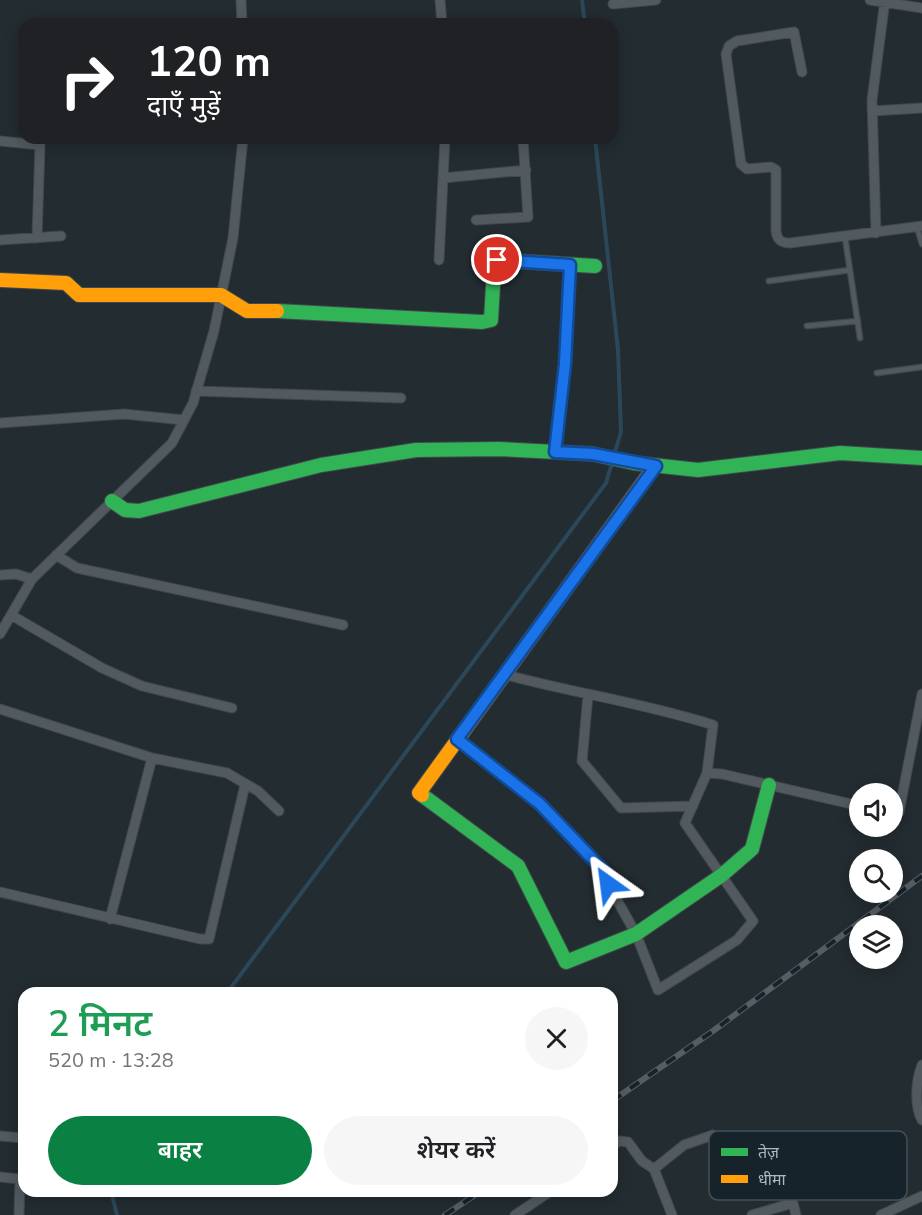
<!DOCTYPE html>
<html lang="hi">
<head>
<meta charset="utf-8">
<style>
	body { margin:0; font-family:"Nunito Sans","Noto Sans Devanagari",sans-serif; background:#f6f6f6; color:#202124; height:100vh; display:flex; flex-direction:column; font-size:22px; white-space:nowrap }
	* { box-sizing:border-box; margin:0 }
	p { font-size:20px; color:#757577 }
	.icon { flex:none; width:33px; height:33px; fill:none; stroke:currentColor; stroke-width:2; stroke-linecap:round; stroke-linejoin:round }
	.map { position:relative; flex:1; overflow:hidden }
	.sheet { position:absolute; left:18px; top:987px; width:600px; height:210px; display:flex; flex-direction:column; background:#fff; border-radius:18px; box-shadow:0 3px 15px #0003 }
	.sheet>* { flex:none }
	.banner { position:absolute; left:18px; top:18px; width:600px; height:126px; border-radius:18px; box-shadow:0 3px 15px #0003; background:#202124; color:#fff; overflow:hidden }
	.buttons { position:absolute; left:849px; top:783px; display:grid; gap:12px }
	.buttons a { display:grid; place-items:center; width:54px; height:54px; border-radius:50%; background:#fff; box-shadow:0 3px 15px #0003; font-size:30px }
	.pin { position:absolute; display:grid; place-items:center; width:51px; height:51px; color:#fff; margin:-26px; border:3px solid #fff; border-radius:50%; box-shadow:0 2px 6px #0007 }
	.me { position:absolute; width:66px; margin:-33px; rotate:329deg; stroke-linejoin:round; filter:drop-shadow(0 0 4px #0008) }
	.turn { display:flex; align-items:center; gap:21px; height:126px; padding:0 30px; font-size:27px }
	.turn .icon { width:78px; height:78px; stroke-width:2.5 }
	.turn b { display:block; font-size:42px; line-height:51px }
	.round { display:grid; place-items:center; flex:none; width:63px; height:63px; border-radius:32px; background:#f6f6f6 }
	.summary { display:flex; align-items:center; justify-content:space-between; height:102px; padding:0 30px }
	h1 { font-size:36px; font-weight:600; line-height:45px; color:#1e9e55 }
	.action { display:flex; gap:12px; margin-top:auto; padding:12px 30px }
	.action a { flex:1; height:69px; border-radius:36px; background:#0b8043; color:#fff; font-size:24px; font-weight:600; line-height:69px; text-align:center }
	.action a+a { background:#f6f6f6; color:#202124 }
	.map>svg:first-child { display:block }
	.lines { fill:none; stroke-linecap:round; stroke-linejoin:round }
	.stream { stroke:#2b485a; stroke-width:4 }
	.lane-casing { stroke:#41484c; stroke-width:7 }
	.street-casing { stroke:#41484c; stroke-width:11 }
	.fast-casing { stroke:#41484c; stroke-width:16 }
	.slow-casing { stroke:#41484c; stroke-width:16 }
	.lane { stroke:#525a60; stroke-width:4.5 }
	.street { stroke:#525a60; stroke-width:9 }
	.fast { stroke:#30b455; stroke-width:14 }
	.slow { stroke:#ff9f0a; stroke-width:14 }
	.rail-casing { stroke:#565d63; stroke-width:6 }
	.rail { stroke:#16232b; stroke-width:4; stroke-dasharray:11; stroke-linecap:butt }
	.route-casing { stroke:#114b97; stroke-width:15 }
	.route { stroke:#1a73e8; stroke-width:10 }
	.key { fill:#16232b; stroke:#425059; stroke-width:1.5 }
	.key-label { font-size:16px; fill:#aabac5 }
</style>
</head>
<body>
<div class="map">
<svg width="922" height="1215" viewBox="0 0 922 1215">
	<rect width="100%" height="100%" fill="#232c31"/>
	<g class="lines">
		<!-- stream -->
		<path class="stream" d="M 582,0 L 585,24
			M 595,138 L 618,350 L 621,432 L 614,455
			M 227,993 L 606,483 L 612,463
			M 111,1191 L 117,1215"/>
		<defs>
			<path id="lane" d="M 917,227 L 922,244
				M 845,237 L 860,338
				M 769,281 L 850,270
				M 807,326 L 858,321
				M 877,373 L 922,367"/>
			<path id="street" d="M 241,0 L 242,24
				M 440,0 L 442,24
				M 870,0 L 922,8
				M 613,4 L 656,0
				M 802,72 L 794,32 L 737,41 L 729,46 L 726,54 L 741,164 L 747,169 L 771,167 L 776,170 L 776,231 C 777,240 781,243 790,243 L 922,226
				M 872,111 L 922,108
				M 0,141 L 40,145 L 37,238
				M 443,178 L 526,170
				M 476,220 L 528,217 L 523,138
				M 876,233 L 872,100 L 885,0
				M 0,240 L 61,236
				M 439,260 L 445,138
				M 196,391 L 401,398
				M 0,423 L 124,414 L 184,420
				M 555,452 L 565,364 L 570,265
				M 56,555 L 77,568 L 343,625
				M 0,575 L 16,574 L 32,579
				M 11,615 L 102,668 L 142,686 L 232,708
				M 0,634 L 32,579 L 172,443 L 193,403 L 214,331 L 233,238 L 243,138
				M 588,695 L 582,761 L 621,808 L 693,806
				M 0,709 L 152,758 L 227,773 L 258,791 L 279,811
				M 457,739 L 540,803 L 606,873 L 608,884 L 636,934 L 658,990 L 737,940 L 753,921 L 685,823 L 707,773 L 713,725 C 644,703 573,693 503,674
				M 707,773 L 722,774 L 860,806
				M 892,811 L 899,812 L 922,694
				M 0,892 L 200,939 L 209,939 L 245,785
				M 110,919 L 152,758
				M 922,1065 C 916,1080 914,1106 922,1120
				M 0,1136 L 24,1138
				M 612,1145 L 620,1141 L 628,1142 L 642,1161 L 654,1169
				M 0,1177 L 20,1179 L 19,1215
				M 515,1215 L 551,1191
				M 672,1215 L 654,1169 L 684,1145 L 713,1135 L 779,1173 L 793,1186
				M 752,1215 L 793,1203 L 796,1215
				M 881,1215 L 922,1196"/>
			<path id="fast" d="M 277,311 L 482,322 L 491,320 L 494,269 L 497,260 L 595,266
				M 112,501 L 125,510 L 139,511 L 321,465 L 416,450 L 499,449 L 593,454 L 634,463 L 698,470 L 840,453 L 922,458
				M 422,795 L 518,866 L 566,962 L 636,934 L 722,875 L 752,849 L 769,785"/>
			<path id="slow" d="M 0,280 L 66,283 L 79,295 L 221,295 L 247,311 L 277,311
				M 422,795 L 419,793 L 655,466"/>
		</defs>
		<!-- lane casing -->
		<use href="#lane" class="lane-casing"/>
		<!-- street casing -->
		<use href="#street" class="street-casing"/>
		<!-- fast casing -->
		<use href="#fast" class="fast-casing"/>
		<!-- slow casing -->
		<use href="#slow" class="slow-casing"/>
		<!-- lane -->
		<use href="#lane" class="lane"/>
		<!-- street -->
		<use href="#street" class="street"/>
		<!-- fast -->
		<use href="#fast" class="fast"/>
		<!-- slow -->
		<use href="#slow" class="slow"/>
		<defs>
			<path id="rail" d="M 612,1101 L 713,1031 L 922,876
				M 445,1215 L 481,1191"/>
		</defs>
		<!-- rail casing -->
		<use href="#rail" class="rail-casing"/>
		<!-- rail -->
		<use href="#rail" class="rail"/>
	</g>
	<g class="lines">
		<defs>
			<path id="route" d="M 497,260 L 570,265 L 565,364 L 555,452 L 593,454 L 656,466 L 457,739 L 540,804 L 606,873 L 608,884"/>
		</defs>
		<!-- route casing -->
		<use href="#route" class="route-casing"/>
		<!-- route -->
		<use href="#route" class="route"/>
	</g>
	<!-- legend -->
	<rect x="709" y="1131" width="198" height="69" rx="9" class="key"/>
	<rect x="721" y="1148" width="27" height="8" fill="#30b455"/>
	<rect x="721" y="1175" width="27" height="8" fill="#ff9f0a"/>
	<g class="key-label">
		<text x="758" y="1158">तेज़</text>
		<text x="758" y="1185">धीमा</text>
	</g>
</svg>
<div class="buttons">
<a><svg class="icon" aria-label="sound" viewBox="0 0 24 24"><path d="M4 9h4l5-4v14l-5-4H4zM17 9q2 3 0 6"/></svg></a>
<a><svg class="icon" aria-label="search" viewBox="0 0 24 24"><circle cx="10" cy="10" r="6"/><path d="M15 15l6 6"/></svg></a>
<a><svg class="icon" aria-label="layers" viewBox="0 0 24 24"><path d="M12 4l9 5-9 5-9-5zM3 14l9 5 9-5"/></svg></a>
</div>
<div class="pin" style="left:497px;top:260px;background:#d93025"><svg class="icon" aria-label="arrive" viewBox="0 0 24 24"><path d="M6 21V4h12l-3 4 3 4H6"/></svg></div>
<svg class="me" style="left:608px;top:884px" viewBox="-20 -20 40 40"><path d="M0-17L14 15 0 8-14 15z" fill="#1a73e8" stroke="#fff" stroke-width="4"/></svg>
<div class="banner">
<div class="turn"><svg class="icon" aria-label="right" viewBox="0 0 24 24"><path d="M7 20v-9h11M14 6l5 5-5 5"/></svg><div><b>120 m</b>दाएँ मुड़ें</div></div>
</div>
<section class="sheet">
<div class="summary"><div><h1>2 मिनट</h1><p>520 m · 13:28</p></div><a class="round"><svg class="icon" aria-label="close" viewBox="0 0 24 24"><path d="M6 6l12 12M18 6L6 18"/></svg></a></div>
<div class="action"><a>बाहर</a><a>शेयर करें</a></div>
</section>
</div>
</body>
</html>
